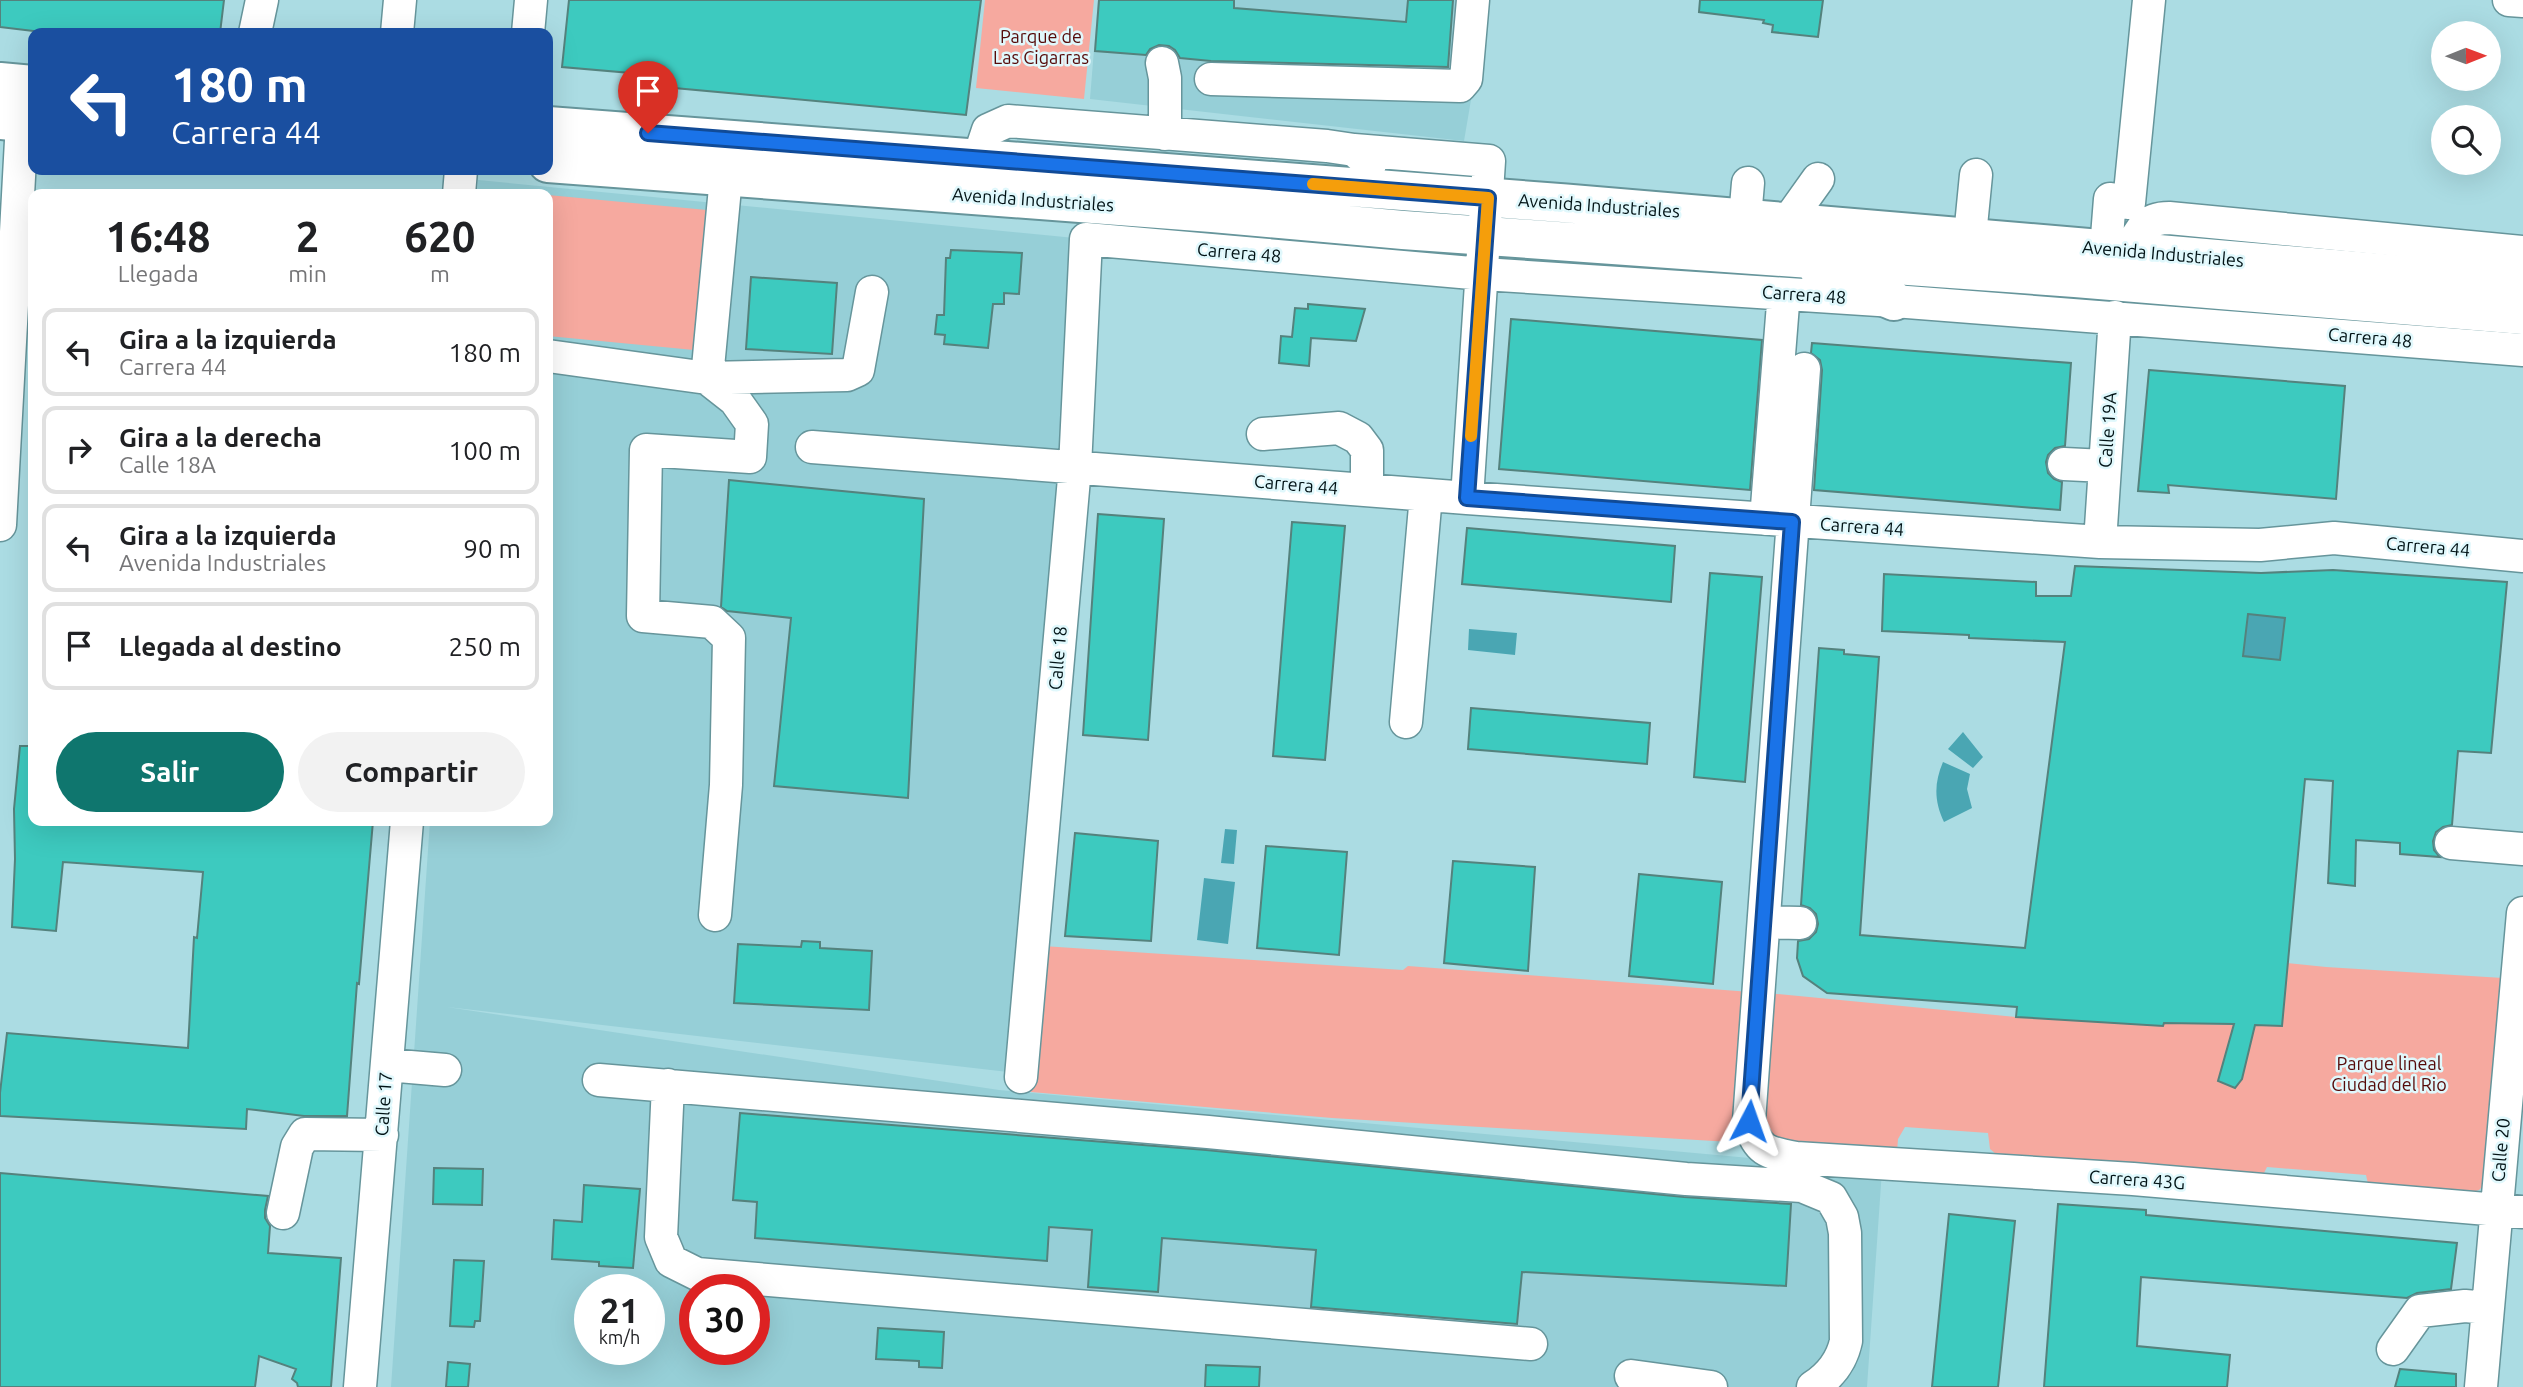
<!DOCTYPE html>
<html lang="es">
<head>
<meta charset="utf-8">
<style>
	body { margin:0; font-family:Ubuntu,sans-serif; background:#f2f2f2; color:#202124; height:100vh; display:flex; flex-direction:column; font-size:26px; white-space:nowrap }
	* { box-sizing:border-box; margin:0 }
	p { font-size:23px; color:#757577 }
	.icon { flex:none; width:38px; height:38px; fill:none; stroke:currentColor; stroke-width:2; stroke-linecap:round; stroke-linejoin:round }
	.map { position:relative; flex:1; overflow:hidden }
	.drawer { position:absolute; left:28px; top:189px; width:525px; height:637px; display:flex; flex-direction:column; background:#fff; border-radius:14px; box-shadow:0 7px 28px #0002 }
	.drawer>* { flex:none }
	.guide { position:absolute; left:28px; top:28px; width:525px; height:147px; border-radius:14px; box-shadow:0 7px 28px #0002; background:#1a4fa0; color:#fff; overflow:hidden }
	.needle { width:46px; rotate:89deg }
	.controls { position:absolute; left:2431px; top:21px; display:grid; gap:14px }
	.controls a { display:grid; place-items:center; width:70px; height:70px; border-radius:50%; background:#fff; box-shadow:0 7px 28px #0002; font-size:35px }
	.speed { position:absolute; left:574px; top:1274px; display:flex; gap:14px; font-size:35px; font-weight:700; text-align:center }
	.speed>* { display:grid; place-content:center; width:91px; height:91px; border-radius:50%; background:#fff; box-shadow:0 7px 28px #0002; line-height:1 }
	.speed small { font-size:18px; font-weight:400 }
	.speed .limit { border:10px solid #d22; background:#fff; color:#111 }
	.pin { position:absolute; display:grid; place-items:center; width:60px; height:60px; color:#fff; margin:-72px -30px; border-radius:50% 50% 50% 0; rotate:-45deg; box-shadow:0 0 7px #0007 }
	.pin .icon { rotate:45deg }
	.me { position:absolute; width:77px; margin:-38px; rotate:4deg; stroke-linejoin:round; filter:drop-shadow(0 0 5px #0008) }
	.turn { display:flex; align-items:center; gap:24px; height:147px; padding:0 28px; font-size:32px }
	.turn .icon { width:91px; height:91px; stroke-width:2.5 }
	.turn b { display:block; font-size:49px; line-height:60px }
	.eta { display:flex; justify-content:space-evenly; align-items:center; height:119px; text-align:center }
	.eta b { font-size:42px; font-weight:700; line-height:49px }
	.primary-button { display:flex; gap:14px; margin-top:auto; padding:14px 28px }
	.primary-button a { flex:1; height:80px; border-radius:42px; background:#0f766e; color:#fff; font-size:28px; font-weight:700; line-height:80px; text-align:center }
	.primary-button a+a { background:#f2f2f2; color:#202124 }
	ul { padding:0; list-style:none }
	li { display:flex; align-items:center; gap:21px; height:88px; margin:0 14px 10px; padding:0 14px; border:4px solid #e0e0e0; border-radius:14px }
	li div { flex:1 }
	li b { display:block; font-size:26px }
	li em { font-style:normal }
	.map>svg:first-child { display:block }
	.built { fill:#96cfd7; fill-rule:evenodd }
	.green { fill:#f6a99f }
	.water { fill:#4aa6b3 }
	.building { fill:#3dcabf; stroke:#54827d; stroke-width:2; fill-rule:evenodd }
	.lines { fill:none; stroke-linecap:round; stroke-linejoin:round }
	.minor-casing { stroke:#66959b; stroke-width:35 }
	.major-casing { stroke:#66959b; stroke-width:42 }
	.minor { stroke:#fff; stroke-width:32 }
	.major { stroke:#fff; stroke-width:38 }
	.route-casing { stroke:#114b97; stroke-width:18 }
	.route { stroke:#1a73e8; stroke-width:12 }
	.slow { stroke:#f59e0b; stroke-width:12 }
	.labels { text-anchor:middle; stroke-width:5; stroke-linejoin:round; paint-order:stroke }
	.park-label { font-size:18px; fill:#550a09; stroke:#e0f8fc }
	.street-label { font-size:18px; fill:#021316; stroke:#e0f8fc }
</style>
</head>
<body>
<div class="map">
<svg width="2523" height="1387" viewBox="0 0 2523 1387">
	<rect width="100%" height="100%" fill="#abdce3"/>
	<!-- built -->
	<path class="built" d="M 1098,0 L 1488,0 L 1464,141 L 1090,99 Z
		M 478,180 L 1075,238 L 1036,774 L 1008,1072 L 447,1007 L 999,1090 L 1882,1170 L 1867,1387 L 391,1387 L 430,821 L 548,821 L 548,194 L 477,194 ZM 590,1290 L 649,1290 L 649,1349 L 590,1349 ZM 695,1290 L 754,1290 L 754,1349 L 695,1349 Z"/>
	<!-- green -->
	<path class="green" d="M 985,0 L 1094,0 L 1084,99 L 976,88 Z
		M 548,195 L 707,210 L 694,350 L 548,336 Z
		M 1043,946 L 1403,970 L 1408,966 L 1777,994 L 2016,1017 L 2163,1025 L 2164,1023 L 2282,1026 L 2287,963 L 2326,967 L 2503,978 L 2485,1184 L 2479,1190 L 2470,1193 L 2368,1184 L 2366,1175 L 2267,1167 L 2263,1175 L 1996,1154 L 1990,1149 L 1988,1133 L 1905,1127 L 1898,1139 L 1897,1152 L 1332,1118 L 1031,1092 Z"/>
	<!-- water -->
	<path class="water" d="M 2248,614 L 2285,618 L 2280,660 L 2243,656 Z
		M 1469,629 L 1517,633 L 1515,655 L 1468,650 Z
		M 1963,732 L 1983,757 L 1973,768 L 1948,749 Z
		M 1943,762 L 1970,774 L 1967,789 L 1972,808 L 1944,822 C 1934,801 1934,783 1943,762 Z
		M 1225,829 L 1237,830 L 1234,864 L 1221,863 Z
		M 1204,878 L 1235,882 L 1228,944 L 1197,940 Z"/>
	<!-- building -->
	<path class="building" d="M 0,0 L 224,0 L 220,33 L 50,33 L 0,27 Z
		M 569,0 L 981,0 L 966,115 L 642,85 L 642,74 L 562,67 Z
		M 1099,0 L 1234,0 L 1234,8 L 1406,22 L 1408,0 L 1453,0 L 1448,67 L 1211,61 L 1180,58 L 1175,50 L 1169,46 L 1159,45 L 1150,49 L 1146,55 L 1095,51 Z
		M 1700,0 L 1823,0 L 1818,37 L 1772,32 L 1773,25 L 1763,23 L 1764,20 L 1699,12 Z
		M 951,250 L 1022,253 L 1019,294 L 1004,293 L 1004,304 L 993,304 L 988,348 L 944,344 L 945,335 L 935,334 L 937,315 L 944,315 L 946,258 L 950,258 Z
		M 751,277 L 837,283 L 832,354 L 746,349 Z
		M 1308,304 L 1365,309 L 1356,341 L 1311,338 L 1309,366 L 1279,363 L 1281,336 L 1292,337 L 1295,308 L 1308,309 Z
		M 1511,319 L 1762,340 L 1750,490 L 1499,469 Z
		M 1812,343 L 2071,363 L 2065,446 L 2055,448 L 2048,455 L 2046,462 L 2048,473 L 2054,479 L 2062,482 L 2060,510 L 1814,490 L 1822,370 L 1820,360 L 1811,353 Z
		M 2149,370 L 2345,386 L 2336,499 L 2168,485 L 2169,493 L 2138,491 Z
		M 729,480 L 924,499 L 908,798 L 774,786 L 791,618 L 727,611 L 721,607 Z
		M 1098,514 L 1164,519 L 1148,740 L 1083,735 Z
		M 1292,522 L 1345,526 L 1325,760 L 1273,756 Z
		M 1467,528 L 1675,546 L 1671,602 L 1462,584 Z
		M 2075,566 L 2261,573 L 2333,570 L 2507,582 L 2491,753 L 2458,751 L 2452,825 L 2443,827 L 2436,832 L 2433,841 L 2434,850 L 2440,857 L 2400,854 L 2400,843 L 2356,840 L 2355,886 L 2328,883 L 2333,781 L 2305,779 L 2282,1026 L 2255,1025 L 2242,1079 L 2235,1088 L 2218,1081 L 2234,1024 L 2164,1023 L 2163,1026 L 2016,1017 L 2017,1007 L 1827,993 L 1803,976 L 1797,958 L 1798,941 L 1809,939 L 1816,932 L 1818,924 L 1816,914 L 1810,908 L 1801,905 L 1819,648 L 1844,650 L 1844,654 L 1879,657 L 1860,935 L 2025,948 L 2065,642 L 1969,638 L 1969,635 L 1882,631 L 1884,574 L 2036,582 L 2036,596 L 2071,596 ZM 2248,614 L 2285,618 L 2280,660 L 2243,656 Z
		M 1710,573 L 1762,577 L 1745,782 L 1694,777 Z
		M 1471,708 L 1650,723 L 1647,764 L 1468,749 Z
		M 20,746 L 33,746 L 33,821 L 373,821 L 359,984 L 357,983 L 347,1116 L 304,1116 L 247,1109 L 246,1129 L 0,1116 L 0,1093 L 7,1033 L 188,1048 L 194,937 L 197,938 L 203,872 L 63,862 L 56,931 L 12,927 L 15,859 L 14,809 Z
		M 1075,833 L 1158,841 L 1151,941 L 1065,936 Z
		M 1266,846 L 1347,852 L 1339,955 L 1257,948 Z
		M 1453,861 L 1535,867 L 1528,971 L 1444,963 Z
		M 1639,874 L 1722,882 L 1713,984 L 1629,976 Z
		M 802,941 L 820,942 L 820,948 L 872,951 L 869,1010 L 734,1003 L 738,944 L 801,947 Z
		M 740,1113 L 1206,1150 L 1684,1197 L 1791,1204 L 1786,1286 L 1522,1272 L 1517,1324 L 1311,1307 L 1316,1250 L 1162,1238 L 1158,1292 L 1088,1287 L 1092,1230 L 1049,1227 L 1047,1261 L 755,1238 L 757,1202 L 733,1200 Z
		M 434,1168 L 483,1169 L 482,1205 L 433,1204 Z
		M 0,1173 L 268,1196 L 265,1210 L 265,1218 L 270,1226 L 268,1253 L 341,1258 L 331,1387 L 298,1387 L 297,1383 L 292,1379 L 296,1369 L 259,1356 L 255,1387 L 0,1387 Z
		M 584,1185 L 640,1189 L 633,1268 L 599,1266 L 599,1262 L 552,1259 L 554,1220 L 582,1222 Z
		M 2058,1204 L 2146,1210 L 2146,1215 L 2457,1243 L 2451,1289 L 2417,1293 L 2407,1298 L 2141,1277 L 2137,1346 L 2230,1355 L 2227,1387 L 2044,1387 Z
		M 1949,1214 L 2015,1221 L 1998,1387 L 1932,1387 Z
		M 454,1260 L 484,1261 L 480,1321 L 475,1321 L 474,1327 L 450,1326 Z
		M 878,1328 L 944,1332 L 942,1368 L 919,1367 L 919,1361 L 876,1359 Z
		M 448,1362 L 470,1364 L 468,1387 L 446,1387 Z
		M 1206,1365 L 1260,1367 L 1259,1387 L 1205,1387 Z
		M 2400,1369 L 2456,1374 L 2456,1387 L 2395,1387 Z"/>
	<g class="lines">
		<defs>
			<path id="minor" d="M 2509,0 L 2523,1
				M 255,33 L 262,0
				M 397,33 L 400,0
				M 528,33 L 531,0
				M 1162,63 L 1165,78 L 1165,134
				M 1211,79 L 1460,86 L 1466,79 L 1473,0
				M 1354,150 L 1489,161 L 1467,498
				M 979,157 L 988,130 L 1008,121 L 1327,146 L 1354,150 L 1370,164
				M 726,177 L 707,378 L 847,375 L 858,370 L 872,292
				M 459,194 L 461,170
				M 2129,203 L 2149,0
				M 1745,218 L 1748,183
				M 1788,221 L 1818,179
				M 1970,236 L 1976,175
				M 2106,249 L 2110,199
				M 2130,251 C 2139,231 2145,218 2169,218 L 2523,252
				M 548,356 L 707,378 L 735,400 L 752,424 L 750,457 L 646,450 L 643,616 L 712,622 L 729,638 L 726,785 L 715,915
				M 1804,369 L 1749,1121 C 1757,1151 1767,1153 1796,1158 L 2133,1179 L 2523,1212
				M 1263,434 L 1339,428 L 1358,438 L 1367,450 L 1367,490
				M 812,447 L 1467,498 L 2100,542 L 2260,545 L 2334,538 L 2523,556
				M 2064,464 L 2105,466
				M 1766,519 L 1783,304
				M 0,525 L 22,122
				M 2100,542 L 2115,317
				M 1406,722 L 1426,495
				M 2451,843 L 2523,849
				M 1764,922 L 1800,923
				M 387,1065 L 445,1070
				M 1021,1077 L 1075,467 L 1086,239 L 1483,274 L 1894,301 L 2523,350
				M 599,1080 L 1208,1132 L 1686,1179 L 1802,1186 L 1831,1198 L 1842,1217 L 1845,1233 L 1846,1341 C 1842,1360 1830,1376 1813,1387
				M 668,1085 L 661,1237 L 671,1261 L 697,1274 L 1531,1344
				M 283,1213 L 297,1147 L 305,1134 L 382,1135
				M 2393,1349 L 2420,1311 L 2465,1306 L 2488,1308
				M 1631,1376 L 1711,1387
				M 360,1387 L 407,821
				M 2481,1387 L 2523,913"/>
			<path id="major" d="M 0,82 L 33,85
				M 0,120 L 33,123
				M 548,126 C 1207,173 1865,226 2523,285
				M 548,163 L 1212,213 L 1403,230 L 2075,278 L 2523,315
				M 1818,268 L 1894,301"/>
		</defs>
		<!-- minor casing -->
		<use href="#minor" class="minor-casing"/>
		<!-- major casing -->
		<use href="#major" class="major-casing"/>
		<!-- minor -->
		<use href="#minor" class="minor"/>
		<!-- major -->
		<use href="#major" class="major"/>
	</g>
	<g class="lines">
		<defs>
			<path id="route" d="M 648,133 L 1488,198 L 1467,498 L 1792,522 L 1749,1121"/>
		</defs>
		<!-- route casing -->
		<use href="#route" class="route-casing"/>
		<!-- route -->
		<use href="#route" class="route"/>
		<!-- slow -->
		<path class="slow" d="M 1313,184 L 1488,198 L 1471,436"/>
	</g>
	<g class="labels">
		<!-- park labels -->
		<g class="park-label">
			<text x="1041" y="43">Parque de<tspan x="1041" dy="21">Las Cigarras</tspan></text>
			<text x="2389" y="1070">Parque lineal<tspan x="2389" dy="21">Ciudad del Rio</tspan></text>
		</g>
		<!-- street labels -->
		<g class="street-label">
			<text transform="translate(1033 200) rotate(4)" y="6">Avenida Industriales</text>
			<text transform="translate(1599 206) rotate(4)" y="6">Avenida Industriales</text>
			<text transform="translate(1239 253) rotate(5)" y="6">Carrera 48</text>
			<text transform="translate(2163 254) rotate(5)" y="6">Avenida Industriales</text>
			<text transform="translate(1804 295) rotate(4)" y="6">Carrera 48</text>
			<text transform="translate(2370 338) rotate(5)" y="6">Carrera 48</text>
			<text transform="translate(2108 430) rotate(-86)" y="6">Calle 19A</text>
			<text transform="translate(1296 485) rotate(5)" y="6">Carrera 44</text>
			<text transform="translate(1862 527) rotate(4)" y="6">Carrera 44</text>
			<text transform="translate(2428 547) rotate(5)" y="6">Carrera 44</text>
			<text transform="translate(1058 658) rotate(-85)" y="6">Calle 18</text>
			<text transform="translate(384 1104) rotate(-86)" y="6">Calle 17</text>
			<text transform="translate(2501 1150) rotate(-85)" y="6">Calle 20</text>
			<text transform="translate(2137 1180) rotate(4)" y="6">Carrera 43G</text>
		</g>
	</g>
</svg>
<div class="controls">
<a><svg class="needle" viewBox="-14 -14 28 28"><path d="M0-13l5 13h-10z" fill="#e53935"/><path d="M0 13l5-13h-10z" fill="#757577"/></svg></a>
<a><svg class="icon" aria-label="search" viewBox="0 0 24 24"><circle cx="10" cy="10" r="6"/><path d="M15 15l6 6"/></svg></a>
</div>
<div class="speed"><div>21<small>km/h</small></div><div class="limit">30</div></div>
<div class="pin" style="left:648px;top:133px;background:#d93025"><svg class="icon" aria-label="arrive" viewBox="0 0 24 24"><path d="M6 21V4h12l-3 4 3 4H6"/></svg></div>
<svg class="me" style="left:1749px;top:1121px" viewBox="-20 -20 40 40"><path d="M0-17L14 15 0 8-14 15z" fill="#1a73e8" stroke="#fff" stroke-width="4"/></svg>
<div class="guide">
<div class="turn"><svg class="icon" aria-label="left" viewBox="0 0 24 24"><path d="M17 20v-9H6M10 6l-5 5 5 5"/></svg><div><b>180 m</b>Carrera 44</div></div>
</div>
<section class="drawer">
<div class="eta">
<div><b>16:48</b><p>Llegada</p></div>
<div><b>2</b><p>min</p></div>
<div><b>620</b><p>m</p></div>
</div>
<ul>
<li><svg class="icon" aria-label="left" viewBox="0 0 24 24"><path d="M17 20v-9H6M10 6l-5 5 5 5"/></svg><div><b>Gira a la izquierda</b><p>Carrera 44</p></div><em>180 m</em></li>
<li><svg class="icon" aria-label="right" viewBox="0 0 24 24"><path d="M7 20v-9h11M14 6l5 5-5 5"/></svg><div><b>Gira a la derecha</b><p>Calle 18A</p></div><em>100 m</em></li>
<li><svg class="icon" aria-label="left" viewBox="0 0 24 24"><path d="M17 20v-9H6M10 6l-5 5 5 5"/></svg><div><b>Gira a la izquierda</b><p>Avenida Industriales</p></div><em>90 m</em></li>
<li><svg class="icon" aria-label="arrive" viewBox="0 0 24 24"><path d="M6 21V4h12l-3 4 3 4H6"/></svg><div><b>Llegada al destino</b></div><em>250 m</em></li>
</ul>
<div class="primary-button"><a>Salir</a><a>Compartir</a></div>
</section>
</div>
</body>
</html>
